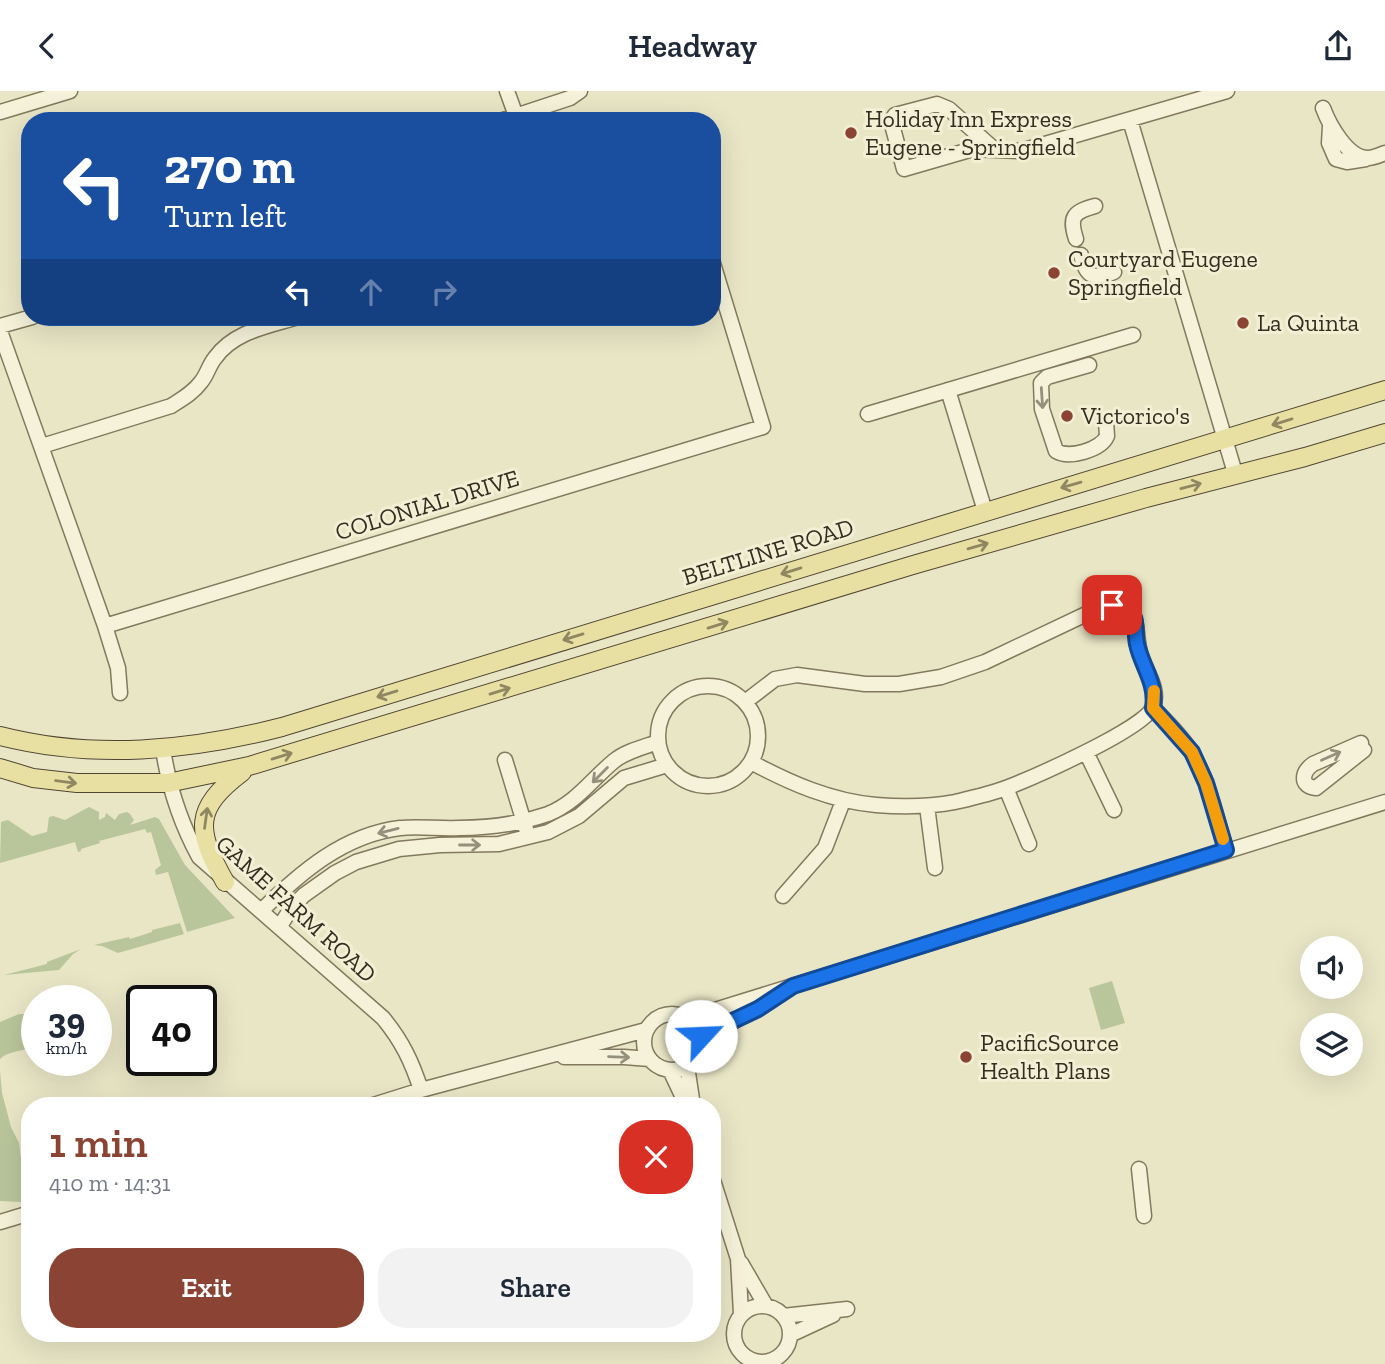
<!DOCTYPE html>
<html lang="en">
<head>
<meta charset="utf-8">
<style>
	body { margin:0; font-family:"Zilla Slab",serif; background:#f2f2f3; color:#1f2937; height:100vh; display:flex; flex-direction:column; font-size:26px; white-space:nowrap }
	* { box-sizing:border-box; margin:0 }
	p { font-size:23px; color:#747a83 }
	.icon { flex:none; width:38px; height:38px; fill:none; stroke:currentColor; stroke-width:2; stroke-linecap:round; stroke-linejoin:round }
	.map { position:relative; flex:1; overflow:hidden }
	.panel { position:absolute; left:21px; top:1006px; width:700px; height:245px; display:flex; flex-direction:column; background:#fff; border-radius:28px; box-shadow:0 7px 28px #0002 }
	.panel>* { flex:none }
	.hud { position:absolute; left:21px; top:21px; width:700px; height:214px; border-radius:28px; box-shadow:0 7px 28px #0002; background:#1a4fa0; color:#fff; overflow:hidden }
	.tools { position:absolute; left:1300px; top:845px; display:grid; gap:14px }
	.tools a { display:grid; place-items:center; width:63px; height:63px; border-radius:50%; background:#fff; box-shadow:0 7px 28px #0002; font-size:35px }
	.speed { position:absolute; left:21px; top:894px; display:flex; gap:14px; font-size:35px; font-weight:700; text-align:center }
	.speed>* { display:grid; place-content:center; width:91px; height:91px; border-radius:50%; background:#fff; box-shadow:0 7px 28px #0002; line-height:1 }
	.speed small { font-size:18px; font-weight:400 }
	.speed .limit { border:4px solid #111; border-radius:10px; background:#fff; color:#111 }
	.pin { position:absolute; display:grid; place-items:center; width:60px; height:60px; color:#fff; margin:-30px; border-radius:14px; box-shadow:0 4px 10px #0006 }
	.me { position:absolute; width:77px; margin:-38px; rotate:65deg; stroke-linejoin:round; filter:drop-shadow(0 0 5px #0008) }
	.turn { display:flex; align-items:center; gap:24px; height:147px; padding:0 28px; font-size:32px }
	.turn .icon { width:91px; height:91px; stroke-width:2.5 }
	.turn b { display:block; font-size:49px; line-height:60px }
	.lanes { display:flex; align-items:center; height:66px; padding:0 28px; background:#0003; justify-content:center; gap:35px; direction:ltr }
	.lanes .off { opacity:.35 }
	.round { display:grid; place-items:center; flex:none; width:74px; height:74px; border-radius:28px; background:#f2f2f3 }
	.head { display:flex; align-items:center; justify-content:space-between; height:119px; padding:0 28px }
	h1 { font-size:42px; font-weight:600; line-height:52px; color:#8b4434 }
	.button { display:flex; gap:14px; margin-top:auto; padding:14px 28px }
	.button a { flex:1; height:80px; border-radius:28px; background:#8b4434; color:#fff; font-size:28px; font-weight:600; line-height:80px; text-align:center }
	.button a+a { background:#f2f2f3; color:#1f2937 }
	header { display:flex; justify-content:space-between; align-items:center; height:91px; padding:0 28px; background:#fff; font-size:32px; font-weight:600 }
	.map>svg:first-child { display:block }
	.green { fill:#b9c69b }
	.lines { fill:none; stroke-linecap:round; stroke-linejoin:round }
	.minor-casing { stroke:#83795e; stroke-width:17 }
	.major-casing { stroke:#514632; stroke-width:20 }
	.minor { stroke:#f5f2d9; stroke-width:14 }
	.major { stroke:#e8e0a2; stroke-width:18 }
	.oneway { stroke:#95907c }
	.oneway2 { stroke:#8e8761 }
	.route-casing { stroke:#114b97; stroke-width:18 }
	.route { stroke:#1a73e8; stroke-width:12 }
	.slow { stroke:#f59e0b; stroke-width:12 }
	.poi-dot { fill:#8b4434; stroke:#f2efd5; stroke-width:2.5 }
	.labels { text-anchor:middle; stroke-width:6; stroke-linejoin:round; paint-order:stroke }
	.poi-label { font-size:24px; fill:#352e20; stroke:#f2efd5; text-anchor:start }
	.street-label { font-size:24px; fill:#352e20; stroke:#f2efd5 }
</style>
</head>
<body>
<header><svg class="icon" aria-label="back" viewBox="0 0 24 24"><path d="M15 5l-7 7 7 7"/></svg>Headway<svg class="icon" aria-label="share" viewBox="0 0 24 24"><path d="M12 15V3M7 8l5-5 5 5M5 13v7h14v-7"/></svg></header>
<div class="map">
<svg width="1385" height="1273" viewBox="0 0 1385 1273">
	<rect width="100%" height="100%" fill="#e9e6c6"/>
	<!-- green -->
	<path class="green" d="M 89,716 L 99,721 L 99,729 L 105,726 L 106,722 L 115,729 L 119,723 L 127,721 L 130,723 L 134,729 L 130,734 L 155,726 L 159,728 L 185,774 L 235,827 L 187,841 L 168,781 L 156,784 L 155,779 L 161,774 L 151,741 L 147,742 L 145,738 L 99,750 L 100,752 L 81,758 L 81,760 L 78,761 L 75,751 L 0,772 L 1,731 L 8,729 L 32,745 L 47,741 L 49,726 L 53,725 L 65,729 Z
		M 180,832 L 184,843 L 118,862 L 102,855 L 94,854 L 129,846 L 130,848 L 152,841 L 152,839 Z
		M 81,858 L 73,863 L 59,879 L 4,884 L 47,873 L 47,871 Z
		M 1112,890 L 1125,932 L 1101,939 L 1089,897 Z
		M 19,923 L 29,923 L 37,927 L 37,954 C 24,961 9,959 0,968 L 0,931 Z
		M 0,980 L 2,1002 L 11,1036 L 19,1052 L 22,1075 L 30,1087 L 30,1108 L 20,1111 L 0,1110 Z"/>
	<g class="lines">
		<defs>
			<path id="minor" d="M 507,0 L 516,25
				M 1323,17 C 1329,33 1347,67 1368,67 C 1373,67 1380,64 1385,62
				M 0,21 L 70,0
				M 1130,29 L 1235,382
				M 500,30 L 570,7 L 580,0
				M 1330,35 L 1329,52 L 1336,68 L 1347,71 L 1366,68
				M 995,59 L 949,18 L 937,13 L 895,24 L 891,30 L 904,78 L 973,58 L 1021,60 L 1227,0
				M 1076,148 C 1069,126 1073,121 1095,115
				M 1081,164 C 1087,187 1093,188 1114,181
				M 0,235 L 32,226
				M 0,240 L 105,535 L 118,577 L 120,602
				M 1089,274 L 1047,286 L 1041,292 L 1042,318 L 1056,360 C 1069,368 1101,359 1107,345 L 1106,331
				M 948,299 L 985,420
				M 868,323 L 1133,244
				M 42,355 L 171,315 C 182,308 193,302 201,291 C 207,284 209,274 215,267 C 234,240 269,235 298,226
				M 105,535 L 763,336 L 712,169
				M658 645a50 50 0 1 1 100 0a50 50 0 1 1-100 0Z
				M 745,611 L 775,588 L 797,584 L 865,593 L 899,593 L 941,586 L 985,571 L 1101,516 L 1120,514 L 1127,516 C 1140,528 1135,548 1141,565 C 1146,581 1160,598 1153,616 C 1144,638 1032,687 1006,697 C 990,703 972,707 955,711 C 929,716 902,716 876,714 C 831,710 790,692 751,671
				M 1153,617 C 1166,630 1180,643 1190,659 C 1209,688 1216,726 1226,759
				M 1361,652 L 1313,673 C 1302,681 1299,695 1316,697 L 1364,659
				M 163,658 C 169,698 180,731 199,766 L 383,927 C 402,950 412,971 421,999
				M 1086,661 L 1114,719
				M 505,669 L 526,738
				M 1006,697 L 1029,753
				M 927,715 L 935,777
				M 783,805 L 825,757 L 843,710
				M 261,820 C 300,782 343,744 400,737 C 419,735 440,738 459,737 C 489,737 519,733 548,723 C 576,712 592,688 614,670 C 626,660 644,656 658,651
				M 280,835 L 292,816 L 304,804 L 335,782 L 356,771 L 399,758 L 440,754 L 499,753 L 548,741 L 579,725 L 624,687 L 667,674
				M644 951a28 28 0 1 1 56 0a28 28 0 1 1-56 0Z
				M 689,927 L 1385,711
				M 701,945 L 758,918 L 781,903
				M 564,966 L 624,966 L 650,968
				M 687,975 L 693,1015
				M 670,979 L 687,1015
				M 370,1015 L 421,999 L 646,939
				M 1139,1078 L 1144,1125
				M 712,1086 L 738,1168 L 741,1223
				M 0,1131 L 30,1122
				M 741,1172 L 766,1215
				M734 1243a28 28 0 1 1 56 0a28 28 0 1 1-56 0Z
				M 783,1225 L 847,1218
				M 790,1244 L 833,1224"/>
			<path id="major" d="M 0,645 C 94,669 189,660 282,636 L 1385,299
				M 0,677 L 33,687 L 77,692 L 168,692 L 249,675 L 913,474 L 1146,407 L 1305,366 L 1385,342
				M 225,791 C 196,739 193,718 242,681"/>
		</defs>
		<!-- minor casing -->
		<use href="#minor" class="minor-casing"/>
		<!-- major casing -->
		<use href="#major" class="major-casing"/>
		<!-- minor -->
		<use href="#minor" class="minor"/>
		<!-- major -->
		<use href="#major" class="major"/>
	</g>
	<!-- one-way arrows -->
	<defs><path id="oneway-shaft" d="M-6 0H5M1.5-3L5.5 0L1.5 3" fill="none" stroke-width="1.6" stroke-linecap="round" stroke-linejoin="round" transform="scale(1.75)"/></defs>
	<g class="oneway">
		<use href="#oneway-shaft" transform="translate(1042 307) rotate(86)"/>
		<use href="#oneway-shaft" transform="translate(1331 665) rotate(-24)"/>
		<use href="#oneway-shaft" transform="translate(600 684) rotate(135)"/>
		<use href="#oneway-shaft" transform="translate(388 740) rotate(166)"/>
		<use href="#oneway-shaft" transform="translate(470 754)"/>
		<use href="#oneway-shaft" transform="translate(619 966) rotate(2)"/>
	</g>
	<g class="oneway2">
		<use href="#oneway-shaft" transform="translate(1282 331) rotate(163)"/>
		<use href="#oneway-shaft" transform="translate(1071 394) rotate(164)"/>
		<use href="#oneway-shaft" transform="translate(1191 395) rotate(-15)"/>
		<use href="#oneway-shaft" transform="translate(978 455) rotate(-16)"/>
		<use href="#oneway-shaft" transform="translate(791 480) rotate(163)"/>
		<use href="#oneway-shaft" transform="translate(718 534) rotate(-17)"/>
		<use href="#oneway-shaft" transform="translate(573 546) rotate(163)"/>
		<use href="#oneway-shaft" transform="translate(500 600) rotate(-17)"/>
		<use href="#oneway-shaft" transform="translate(387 603) rotate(163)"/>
		<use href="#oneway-shaft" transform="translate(282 665) rotate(-17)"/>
		<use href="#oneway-shaft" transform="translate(66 691) rotate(7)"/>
		<use href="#oneway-shaft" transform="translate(206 727) rotate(-82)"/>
	</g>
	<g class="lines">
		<defs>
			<path id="route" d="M 701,945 L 758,918 L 793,895 L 1226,759 L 1206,692 L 1192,661 L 1153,617 C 1157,592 1142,576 1137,553 C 1134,539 1139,527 1127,516 L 1112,514"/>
		</defs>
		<!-- route casing -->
		<use href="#route" class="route-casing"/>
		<!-- route -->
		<use href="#route" class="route"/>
		<!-- slow -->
		<path class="slow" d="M 1154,600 L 1153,617 L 1192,661 L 1206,692 L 1223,748"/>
	</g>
	<!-- markers -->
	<g class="poi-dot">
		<circle cx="851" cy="42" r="7"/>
		<circle cx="1054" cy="182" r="7"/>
		<circle cx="1243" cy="232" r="7"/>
		<circle cx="1067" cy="325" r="7"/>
		<circle cx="966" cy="966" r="7"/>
	</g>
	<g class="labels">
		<!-- poi labels -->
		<g class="poi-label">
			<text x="865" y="36">Holiday Inn Express<tspan x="865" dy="28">Eugene - Springfield</tspan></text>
			<text x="1068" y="176">Courtyard Eugene<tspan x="1068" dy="28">Springfield</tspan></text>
			<text x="1257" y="240">La Quinta</text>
			<text x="1081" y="333">Victorico's</text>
			<text x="980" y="960">PacificSource<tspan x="980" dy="28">Health Plans</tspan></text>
		</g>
		<!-- street labels -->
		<g class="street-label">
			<text transform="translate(427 414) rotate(-17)" y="8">COLONIAL DRIVE</text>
			<text transform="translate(768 461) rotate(-17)" y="8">BELTLINE ROAD</text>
			<text transform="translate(296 818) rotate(42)" y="8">GAME FARM ROAD</text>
		</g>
	</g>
</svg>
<div class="tools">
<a><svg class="icon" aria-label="sound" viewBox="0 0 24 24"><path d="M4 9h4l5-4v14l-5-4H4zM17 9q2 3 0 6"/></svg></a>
<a><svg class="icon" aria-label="layers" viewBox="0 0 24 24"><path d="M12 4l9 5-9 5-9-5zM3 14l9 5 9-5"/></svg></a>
</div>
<div class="speed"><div>39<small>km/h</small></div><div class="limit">40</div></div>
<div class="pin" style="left:1112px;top:514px;background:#d93025"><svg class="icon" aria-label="arrive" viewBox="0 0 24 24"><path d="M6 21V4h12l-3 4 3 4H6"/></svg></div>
<svg class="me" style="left:701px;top:945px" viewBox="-20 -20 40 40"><circle r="19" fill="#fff"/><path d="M0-13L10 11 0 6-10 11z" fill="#1a73e8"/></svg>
<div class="hud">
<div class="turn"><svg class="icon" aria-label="left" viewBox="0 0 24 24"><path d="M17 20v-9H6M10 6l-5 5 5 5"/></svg><div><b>270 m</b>Turn left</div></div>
<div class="lanes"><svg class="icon" aria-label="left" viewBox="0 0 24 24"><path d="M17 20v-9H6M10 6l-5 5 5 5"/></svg><svg class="icon off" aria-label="ahead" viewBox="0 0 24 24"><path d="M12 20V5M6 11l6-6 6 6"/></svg><svg class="icon off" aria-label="right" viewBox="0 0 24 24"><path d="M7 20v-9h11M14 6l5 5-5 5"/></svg></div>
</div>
<section class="panel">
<div class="head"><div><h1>1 min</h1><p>410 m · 14:31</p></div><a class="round" style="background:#d93025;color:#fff"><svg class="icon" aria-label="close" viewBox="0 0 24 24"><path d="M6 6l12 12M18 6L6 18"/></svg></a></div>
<div class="button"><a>Exit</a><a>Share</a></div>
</section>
</div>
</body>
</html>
